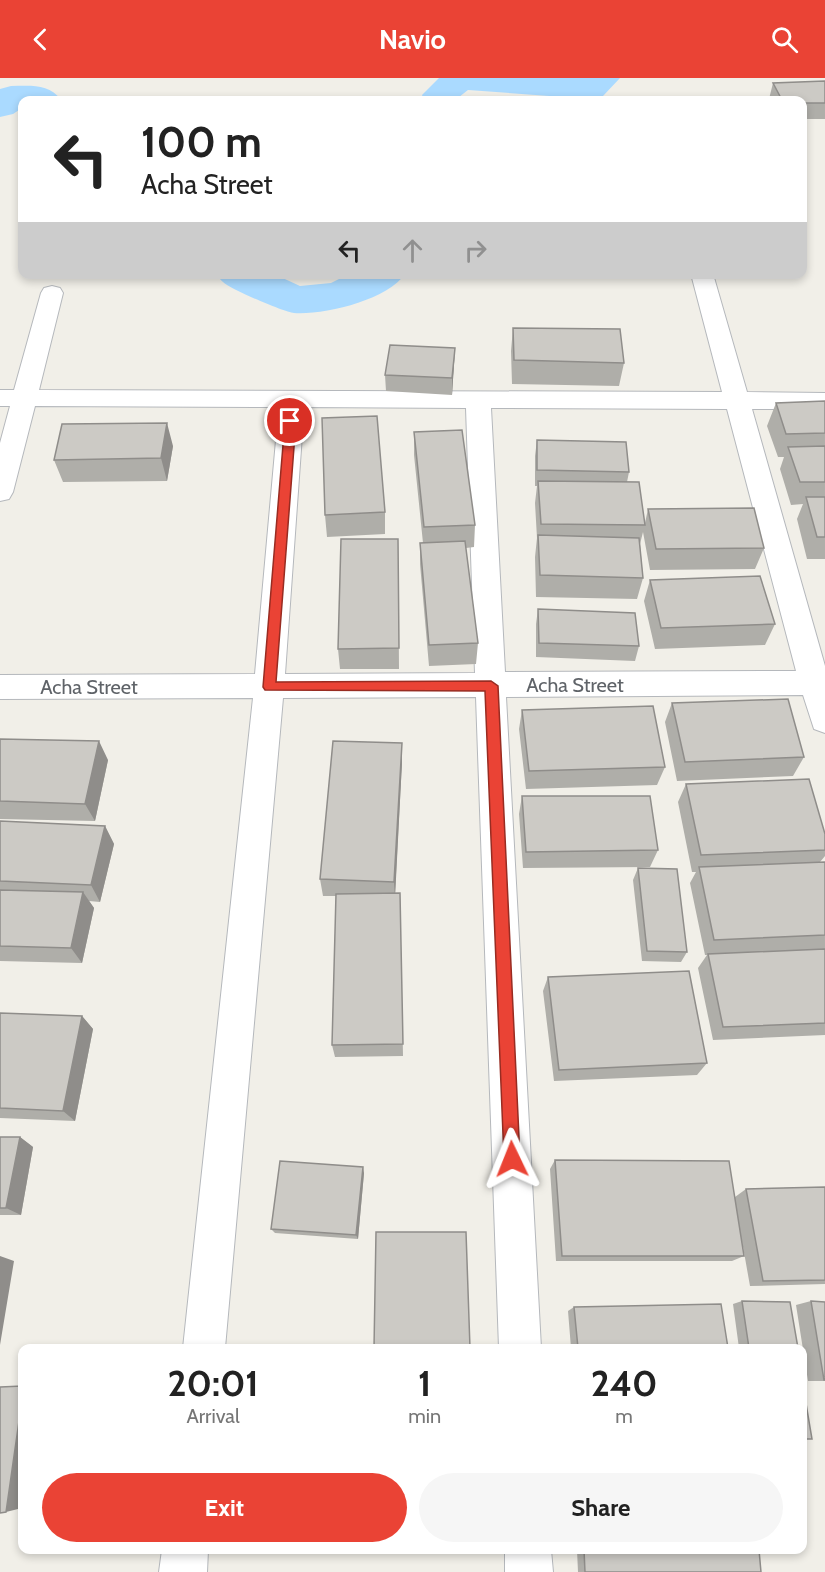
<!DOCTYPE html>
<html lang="en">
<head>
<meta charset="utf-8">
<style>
	body { margin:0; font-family:Cabin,sans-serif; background:#f6f6f6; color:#222; height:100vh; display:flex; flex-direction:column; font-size:22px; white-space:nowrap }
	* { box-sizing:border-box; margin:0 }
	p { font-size:20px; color:#767676 }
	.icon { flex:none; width:33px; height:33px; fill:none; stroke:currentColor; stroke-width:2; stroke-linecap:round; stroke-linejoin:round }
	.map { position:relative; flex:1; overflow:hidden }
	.drawer { position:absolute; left:18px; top:1266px; width:789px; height:210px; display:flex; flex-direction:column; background:#fff; border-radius:12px; box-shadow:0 3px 9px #0003 }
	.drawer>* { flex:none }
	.guide { position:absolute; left:18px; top:18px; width:789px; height:183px; border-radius:12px; box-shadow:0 3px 9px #0003; background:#fff; color:#222; overflow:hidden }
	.pin { position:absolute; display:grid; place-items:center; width:51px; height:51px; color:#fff; margin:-26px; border:3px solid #fff; border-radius:50%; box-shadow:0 2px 6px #0007 }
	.me { position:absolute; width:66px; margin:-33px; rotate:358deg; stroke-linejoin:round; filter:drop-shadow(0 0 4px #0008) }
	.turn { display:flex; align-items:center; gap:21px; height:126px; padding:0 24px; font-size:27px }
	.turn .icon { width:78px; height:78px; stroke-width:2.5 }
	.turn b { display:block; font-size:42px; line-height:51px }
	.lanes { display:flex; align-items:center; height:57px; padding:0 24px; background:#0003; justify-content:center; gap:30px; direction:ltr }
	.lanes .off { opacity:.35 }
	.eta { display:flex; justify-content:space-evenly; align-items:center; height:102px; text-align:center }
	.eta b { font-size:36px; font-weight:800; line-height:42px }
	.cta { display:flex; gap:12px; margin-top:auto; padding:12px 24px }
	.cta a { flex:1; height:69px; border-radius:36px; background:#ea4335; color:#fff; font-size:24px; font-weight:800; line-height:69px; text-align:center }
	.cta a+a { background:#f6f6f6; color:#222 }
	header { display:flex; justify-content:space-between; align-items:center; height:78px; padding:0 24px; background:#ea4335; color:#fff; font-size:27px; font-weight:800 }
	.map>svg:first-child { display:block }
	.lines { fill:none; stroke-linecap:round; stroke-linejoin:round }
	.river { fill:#aadaff; fill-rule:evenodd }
	.street-casing { stroke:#b5b8bc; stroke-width:2 }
	.street { fill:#fff; fill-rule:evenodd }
	.wall { fill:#afaea9 }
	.shaded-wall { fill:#8f8d8a }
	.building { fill:#cccac5; stroke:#8f8d8a; stroke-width:1.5 }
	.route { fill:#ea4335; stroke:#982c22; stroke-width:1.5 }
	.labels { text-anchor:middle; stroke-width:4.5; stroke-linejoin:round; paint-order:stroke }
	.street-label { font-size:20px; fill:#5f6368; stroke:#fff }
</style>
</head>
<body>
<header><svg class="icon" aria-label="back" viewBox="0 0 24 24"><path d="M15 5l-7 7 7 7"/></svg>Navio<svg class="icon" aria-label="search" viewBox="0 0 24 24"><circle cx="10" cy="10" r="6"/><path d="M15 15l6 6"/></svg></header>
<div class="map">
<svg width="825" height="1494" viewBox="0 0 825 1494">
	<rect width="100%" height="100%" fill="#f1efe8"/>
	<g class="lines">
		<!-- river -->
		<path class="river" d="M 439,0 L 620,0 L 603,18 L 590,21 L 468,12 L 459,19 L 460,22 L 424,22 L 422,17 Z
			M 11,8 C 30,8 49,5 61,22 L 22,22 L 22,30 L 13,36 L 0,39 L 0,11 Z
			M 217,196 L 274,196 L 300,208 L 331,205 L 349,196 L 405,196 C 387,222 325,237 294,235 C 284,234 230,211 223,204 C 220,202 219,199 217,196 Z"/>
		<defs>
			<path id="street" d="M 691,196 L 713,196 L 747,314 L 825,315 L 825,331 L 752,331 L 825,588 L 825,655 L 814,651 L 803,617 L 506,619 L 541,1270 L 499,1270 L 476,619 L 283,620 L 225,1270 L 183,1270 L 253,620 L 0,621 L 0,597 L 255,596 L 279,329 L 35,328 L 13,414 L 9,421 L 0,423 L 0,365 L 10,328 L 0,328 L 0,312 L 14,312 L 41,215 L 44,210 L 52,208 L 60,210 L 63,215 L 39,312 L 722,314 ZM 304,329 L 466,330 L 475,595 L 285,596 ZM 491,330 L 727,331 L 796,593 L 505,594 Z
				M 162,1472 L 208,1472 L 207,1494 L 159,1494 Z
				M 505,1472 L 551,1472 L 553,1494 L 505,1494 Z"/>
		</defs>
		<!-- street casing -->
		<use href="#street" class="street-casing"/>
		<!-- street -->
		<use href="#street" class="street"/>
	</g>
	<!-- wall -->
	<path class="wall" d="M 825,3 L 825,41 L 802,41 L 802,22 L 770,22 L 769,21 L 773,5 Z
		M 513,250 L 624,285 L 619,308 L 512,306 L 511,273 Z
		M 455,270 L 452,317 L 386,313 L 385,297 Z
		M 825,323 L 825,481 L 807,481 L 797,441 L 803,426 L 791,427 L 780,391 L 784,379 L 778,379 L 767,348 L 776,325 Z
		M 414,354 L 475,447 L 474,469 L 466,470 L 478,565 L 476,586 L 429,588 L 420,486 L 420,465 L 423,465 L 414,377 Z
		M 537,362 L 629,394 L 627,404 L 645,445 L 648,431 L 764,470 L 755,491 L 650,492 L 643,454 L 640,466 L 643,500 L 637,521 L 536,519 L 535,479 L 537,460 L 535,425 L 537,408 L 535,408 L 535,378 Z
		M 173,368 L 167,403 L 63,404 L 54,382 Z
		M 385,434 L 385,456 L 327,459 L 325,437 Z
		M 398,461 L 399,591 L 340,591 L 338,571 Z
		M 650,502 L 775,546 L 765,567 L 655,571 L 644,523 Z
		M 538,531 L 639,568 L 635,583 L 536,579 L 536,546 Z
		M 672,625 L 804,679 L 793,698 L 677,703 L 665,644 Z
		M 522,632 L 665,689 L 657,707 L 526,711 L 519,651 Z
		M 0,661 L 108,682 L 95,743 L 0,741 Z
		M 402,684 L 395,815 L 400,815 L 403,978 L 335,979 L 332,967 L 336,818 L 323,818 L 320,801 Z
		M 686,706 L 825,756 L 825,778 L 820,784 L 825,784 L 825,957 L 713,962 L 698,890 L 707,877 L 705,877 L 690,805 L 696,794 L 692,794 L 678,724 Z
		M 522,718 L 658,772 L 650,789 L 523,790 L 519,736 Z
		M 0,743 L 105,748 L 114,766 L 100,824 L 89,823 L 94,830 L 82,885 L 0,883 Z
		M 638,790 L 687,874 L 681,884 L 642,883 L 633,802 Z
		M 548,899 L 707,985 L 697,997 L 554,1003 L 543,913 Z
		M 0,935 L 82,938 L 93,951 L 75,1043 L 0,1040 Z
		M 0,1059 L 20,1059 L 33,1069 L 21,1137 L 0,1137 Z
		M 555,1082 L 735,1119 L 746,1111 L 825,1109 L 825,1206 L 750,1208 L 742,1163 L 744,1178 L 732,1183 L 556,1183 L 550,1091 Z
		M 364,1095 L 358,1161 L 275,1155 L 271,1151 Z
		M 742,1223 L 798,1270 L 739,1270 L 733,1226 Z
		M 811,1223 L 825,1224 L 825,1303 L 808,1303 L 796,1227 Z
		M 574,1229 L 728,1270 L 571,1270 L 568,1233 Z
		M 577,1472 L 759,1472 L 761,1494 L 578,1494 Z"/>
	<!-- shaded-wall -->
	<path class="shaded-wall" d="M 455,270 L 454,286 L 452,317 L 452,300 Z
		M 167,345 L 173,368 L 167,403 L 161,380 Z
		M 99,663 L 108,682 L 95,743 L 85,726 Z
		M 402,665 L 402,684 L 395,820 L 394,804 Z
		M 105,748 L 114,766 L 100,824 L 91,807 Z
		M 83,814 L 94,830 L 82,885 L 71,870 Z
		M 82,938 L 93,951 L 75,1043 L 63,1033 Z
		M 20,1059 L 33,1069 L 21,1137 L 6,1130 Z
		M 363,1089 L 364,1095 L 358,1161 L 356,1157 Z
		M 0,1178 L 14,1183 L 0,1267 Z
		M 22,1322 L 22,1430 L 6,1434 Z"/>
	<!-- building -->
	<path class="building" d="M 825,3 L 825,25 L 802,25 L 802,22 L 782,22 L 773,5 Z
		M 513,250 L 620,251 L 624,285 L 514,282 Z
		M 390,267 L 455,270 L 452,300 L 385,297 Z
		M 825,323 L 825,355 L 786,356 L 776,325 Z
		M 377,338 L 385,434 L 325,437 L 322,340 Z
		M 167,345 L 161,380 L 54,382 L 62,346 Z
		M 462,352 L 475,447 L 424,449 L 414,354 Z
		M 537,362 L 626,364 L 629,394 L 537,392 Z
		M 825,368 L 825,404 L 800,404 L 788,369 Z
		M 538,403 L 639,404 L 645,447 L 541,446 Z
		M 806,419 L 825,419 L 825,459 L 817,459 Z
		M 754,430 L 764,470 L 656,471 L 648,431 Z
		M 538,457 L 639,460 L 643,500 L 540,497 Z
		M 341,461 L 398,461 L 399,570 L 338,571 Z
		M 465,463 L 478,565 L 429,567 L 420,465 Z
		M 760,498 L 775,546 L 661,550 L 650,502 Z
		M 538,531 L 635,535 L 639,568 L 539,565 Z
		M 788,621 L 804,679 L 685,684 L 672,625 Z
		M 653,628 L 665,689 L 529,693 L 522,632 Z
		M 0,661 L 99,663 L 85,726 L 0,723 Z
		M 333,663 L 402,665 L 394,804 L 320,801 Z
		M 809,701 L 825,756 L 825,772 L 701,777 L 686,706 Z
		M 522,718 L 650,718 L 658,772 L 526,774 Z
		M 0,743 L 105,748 L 91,807 L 0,803 Z
		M 825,784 L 825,857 L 714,862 L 699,789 Z
		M 638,790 L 677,791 L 687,874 L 647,873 Z
		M 0,812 L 83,814 L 71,870 L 0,868 Z
		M 400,815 L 403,966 L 332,967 L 336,816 Z
		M 825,871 L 825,945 L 723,949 L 708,876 Z
		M 689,893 L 707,985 L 559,992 L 548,899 Z
		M 0,935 L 82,938 L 63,1033 L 0,1030 Z
		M 0,1059 L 20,1059 L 6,1130 L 0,1130 Z
		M 555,1082 L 729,1083 L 744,1178 L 562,1178 Z
		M 280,1083 L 363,1089 L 356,1157 L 271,1151 Z
		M 825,1109 L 825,1202 L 763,1203 L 746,1111 Z
		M 376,1154 L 466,1154 L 470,1270 L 374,1270 Z
		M 742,1223 L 790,1224 L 798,1270 L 749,1270 Z
		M 811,1223 L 825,1224 L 825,1302 L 824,1302 Z
		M 721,1226 L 728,1270 L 578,1270 L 574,1229 Z
		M 802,1302 L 812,1361 L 802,1361 Z
		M 22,1308 L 22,1322 L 6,1434 L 0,1435 L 0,1309 Z
		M 584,1472 L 759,1472 L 761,1494 L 585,1494 Z"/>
	<!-- route -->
	<path class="route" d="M 290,340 L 296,343 L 276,604 L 491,603 L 498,608 L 520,1081 L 517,1087 L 512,1089 L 506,1087 L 504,1081 L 485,613 L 265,612 L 263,609 L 285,343 Z"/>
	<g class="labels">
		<!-- street labels -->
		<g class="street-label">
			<text x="575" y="614">Acha Street</text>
			<text x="89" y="616">Acha Street</text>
		</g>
	</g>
</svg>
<div class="pin" style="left:290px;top:343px;background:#d93025"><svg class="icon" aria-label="arrive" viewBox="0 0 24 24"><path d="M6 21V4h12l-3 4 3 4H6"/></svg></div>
<svg class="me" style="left:512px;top:1081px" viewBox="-20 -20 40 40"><path d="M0-17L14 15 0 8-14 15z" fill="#ea4335" stroke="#fff" stroke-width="4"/></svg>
<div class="guide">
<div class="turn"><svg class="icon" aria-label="left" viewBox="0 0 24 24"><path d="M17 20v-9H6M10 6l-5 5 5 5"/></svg><div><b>100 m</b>Acha Street</div></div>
<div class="lanes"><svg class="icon" aria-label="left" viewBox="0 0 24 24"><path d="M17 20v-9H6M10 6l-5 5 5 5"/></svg><svg class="icon off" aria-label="ahead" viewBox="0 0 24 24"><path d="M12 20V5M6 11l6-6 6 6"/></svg><svg class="icon off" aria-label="right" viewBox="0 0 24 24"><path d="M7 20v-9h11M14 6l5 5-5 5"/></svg></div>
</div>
<section class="drawer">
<div class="eta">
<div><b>20:01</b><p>Arrival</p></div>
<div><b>1</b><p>min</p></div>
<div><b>240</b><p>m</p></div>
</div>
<div class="cta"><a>Exit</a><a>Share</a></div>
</section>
</div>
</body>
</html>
